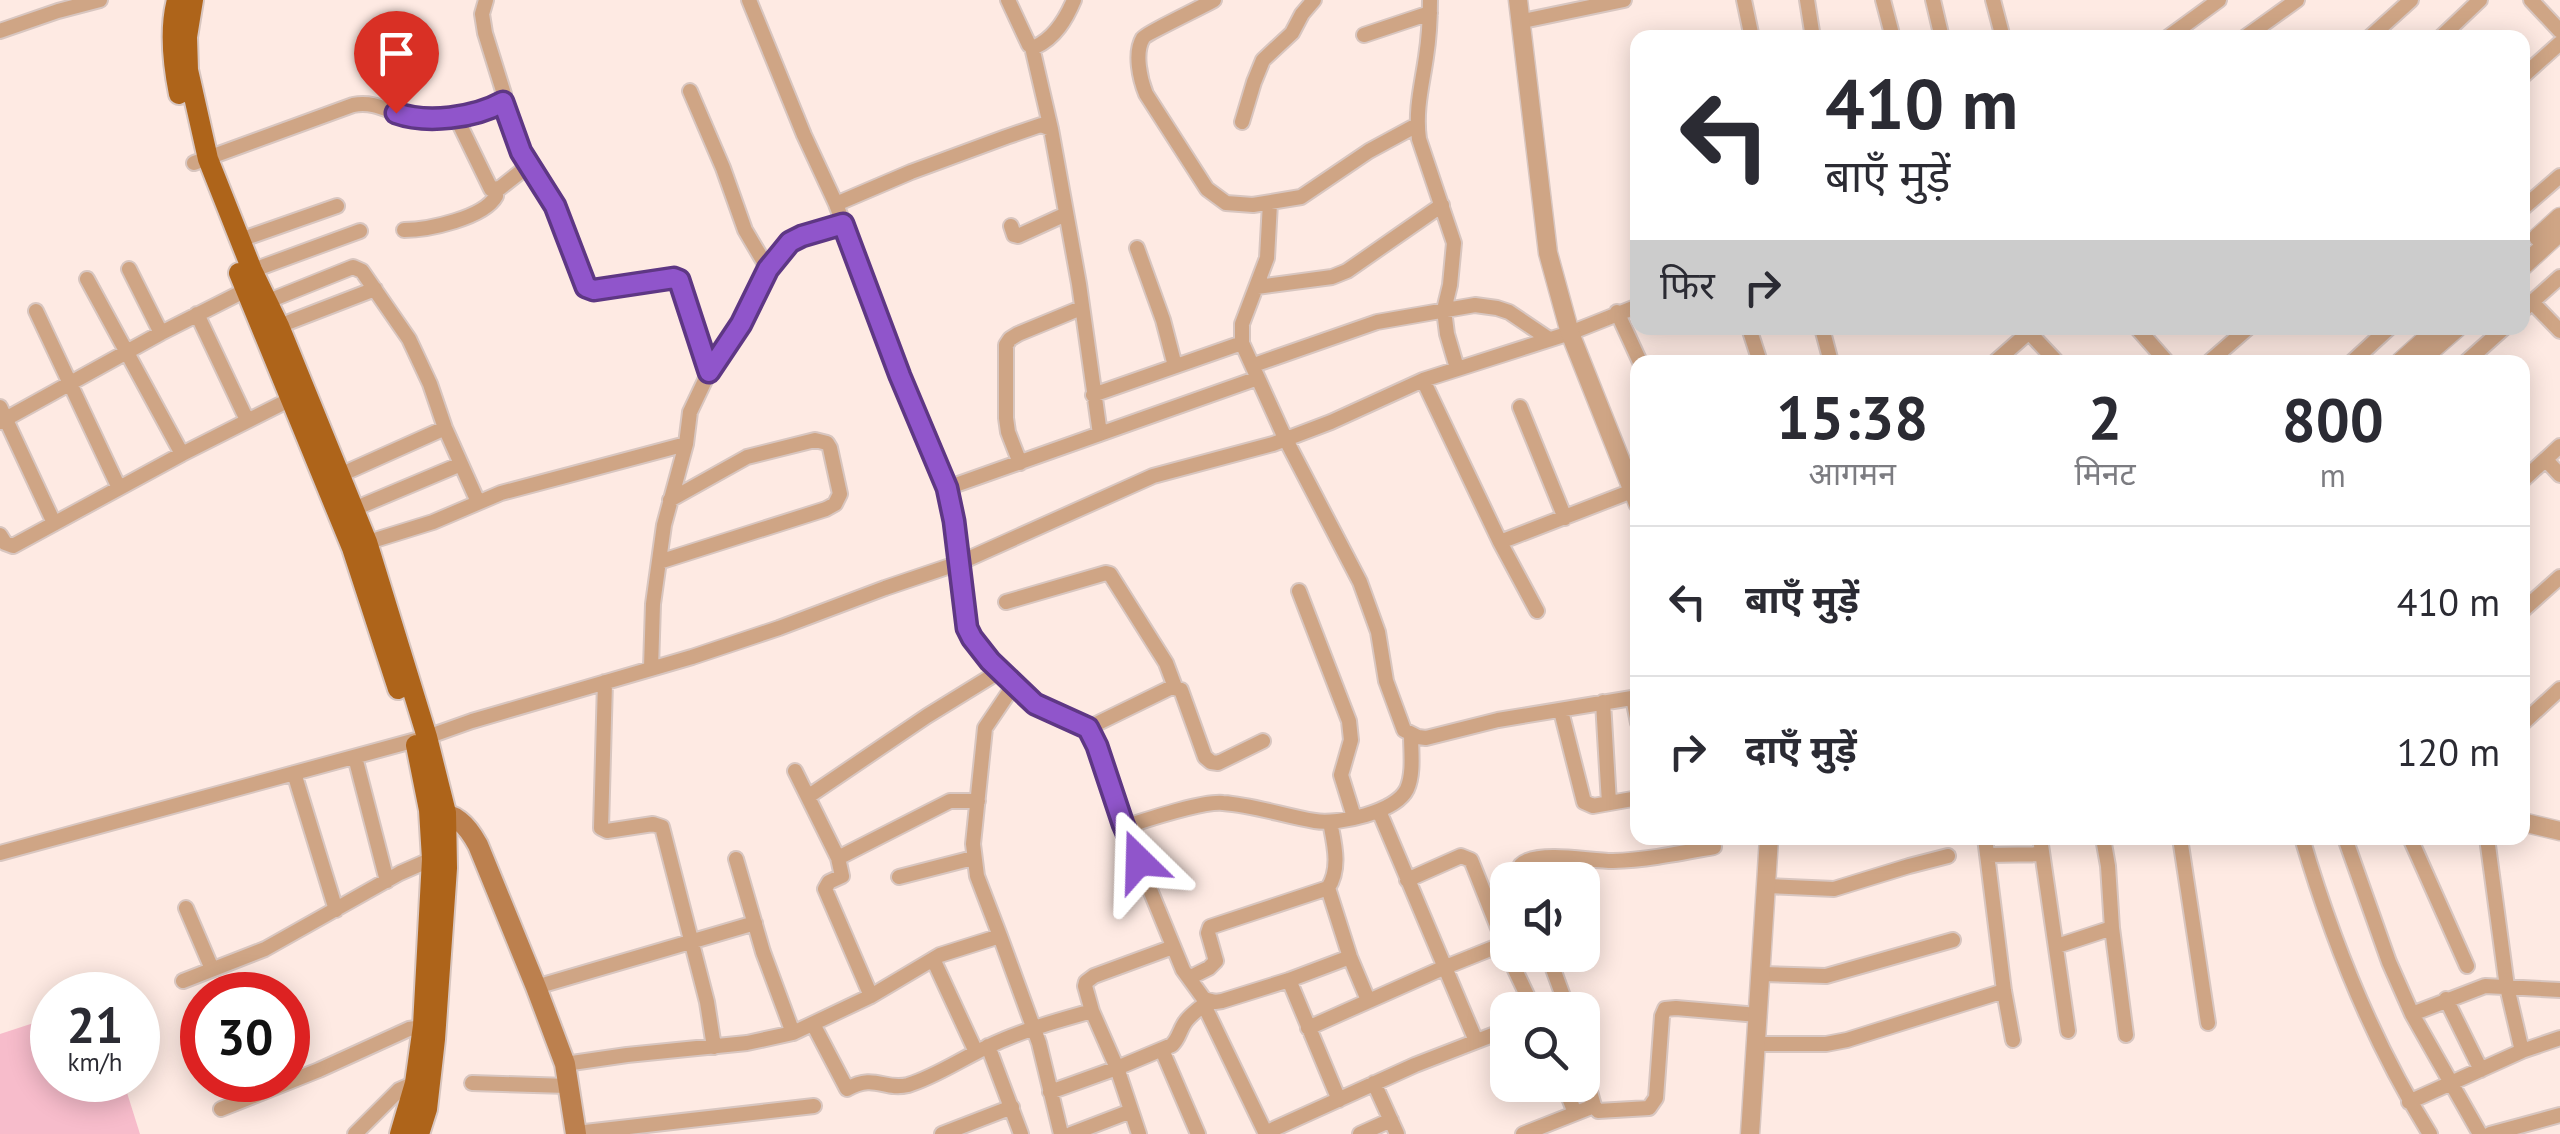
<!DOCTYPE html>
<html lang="hi">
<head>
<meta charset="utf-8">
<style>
	body { margin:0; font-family:"PT Sans","Noto Sans Devanagari",sans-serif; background:#f7f7f7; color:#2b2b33; height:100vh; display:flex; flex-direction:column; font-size:38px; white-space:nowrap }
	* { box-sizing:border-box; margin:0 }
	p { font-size:32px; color:#7c7c81 }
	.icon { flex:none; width:55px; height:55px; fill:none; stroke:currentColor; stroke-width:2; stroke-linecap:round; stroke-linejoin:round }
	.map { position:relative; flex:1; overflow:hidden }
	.sheet { position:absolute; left:1630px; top:355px; width:900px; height:490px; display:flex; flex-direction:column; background:#fff; border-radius:20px; box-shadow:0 5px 25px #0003 }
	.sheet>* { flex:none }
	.top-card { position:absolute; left:1630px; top:30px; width:900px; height:305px; border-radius:20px; box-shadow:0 5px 25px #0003; background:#fff; color:#2b2b33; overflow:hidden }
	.controls { position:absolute; left:1490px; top:862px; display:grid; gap:20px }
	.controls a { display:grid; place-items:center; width:110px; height:110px; border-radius:20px; background:#fff; box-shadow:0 5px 25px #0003; font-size:50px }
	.speed { position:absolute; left:30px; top:972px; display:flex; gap:20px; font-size:50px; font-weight:700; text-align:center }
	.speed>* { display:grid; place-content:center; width:130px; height:130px; border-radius:50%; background:#fff; box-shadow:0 5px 25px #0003; line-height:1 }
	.speed small { font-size:25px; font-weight:400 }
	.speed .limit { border:15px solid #d22; background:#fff; color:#111 }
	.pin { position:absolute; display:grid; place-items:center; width:85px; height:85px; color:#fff; margin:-102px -42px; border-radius:50% 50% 50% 0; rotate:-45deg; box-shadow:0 0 10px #0007 }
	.pin .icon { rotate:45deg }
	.me { position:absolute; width:110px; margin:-55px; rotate:338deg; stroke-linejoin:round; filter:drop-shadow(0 0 8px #0008) }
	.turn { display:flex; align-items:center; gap:35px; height:210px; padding:0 30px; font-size:45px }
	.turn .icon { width:130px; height:130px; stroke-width:2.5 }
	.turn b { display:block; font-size:70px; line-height:85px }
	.then { display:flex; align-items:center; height:95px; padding:0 30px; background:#0003; gap:20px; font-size:38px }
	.eta { display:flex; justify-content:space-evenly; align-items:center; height:170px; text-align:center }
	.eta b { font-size:60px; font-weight:700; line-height:70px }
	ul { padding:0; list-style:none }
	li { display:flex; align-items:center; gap:30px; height:150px; padding:0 30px; border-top:2px solid #e1e1e2 }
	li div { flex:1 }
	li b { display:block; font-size:38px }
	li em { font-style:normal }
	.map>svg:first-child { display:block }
	.water { fill:#f7bccb }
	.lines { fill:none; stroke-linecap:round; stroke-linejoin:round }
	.minor-casing { stroke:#d8c6c0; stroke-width:18 }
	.tertiary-casing { stroke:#d8c6c0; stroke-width:21 }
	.secondary-casing { stroke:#d8c6c0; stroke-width:24 }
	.primary-casing { stroke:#d8c6c0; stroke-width:24 }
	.minor { stroke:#cfa585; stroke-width:14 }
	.tertiary { stroke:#cfa585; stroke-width:18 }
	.secondary { stroke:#bc804e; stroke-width:20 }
	.primary { stroke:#ae641a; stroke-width:20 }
	.route-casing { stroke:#5e3784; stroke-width:25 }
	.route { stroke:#9055cb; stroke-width:18 }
</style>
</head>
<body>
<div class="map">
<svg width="2560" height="1134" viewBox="0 0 2560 1134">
	<rect width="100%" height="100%" fill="#feeae3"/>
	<!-- water -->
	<path class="water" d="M 52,1017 L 52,1080 L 123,1080 L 140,1134 L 0,1134 L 0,1034 Z"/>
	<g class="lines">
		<defs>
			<path id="minor" d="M 749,0 L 804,135 L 836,204 L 900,376 L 947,488 L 954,521 L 967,628 L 972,639 L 990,661 L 1035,704 L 1088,728 L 1097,746 L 1123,824 L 1183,970 L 1204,999 L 1215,1002 L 1222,1001 L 1289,980 L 1350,957
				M 1008,0 L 1029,45 L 1035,47 C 1055,38 1066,19 1074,0
				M 1214,0 C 1204,6 1145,34 1143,38 C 1134,53 1140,79 1146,94 L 1207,189 L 1226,203 L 1253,205 L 1301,197 L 1369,151 L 1417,125
				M 1430,0 C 1430,19 1429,38 1426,57 C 1422,85 1415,110 1419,139 L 1454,243 L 1450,285 L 1444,310 L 1447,334 L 1457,368
				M 1744,0 L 1752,38
				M 1807,0 L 1813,38
				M 1883,0 L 1893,38
				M 1933,0 L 1942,38
				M 1993,0 L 2003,38
				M 2531,0 L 2560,31
				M 1523,21 L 1624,0
				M 0,31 L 58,11 L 100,0
				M 1364,35 L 1430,13
				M 2167,38 L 2219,0
				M 2244,38 L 2297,0
				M 2369,38 L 2411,0
				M 2440,38 L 2480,0
				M 1032,47 L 1051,129
				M 2522,77 L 2560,43
				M 503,102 L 521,152 L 555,207 L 586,287 L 595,291 L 674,278 L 679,280 L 709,372
				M 456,117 L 491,189 L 500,188 L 528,166
				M 1242,122 L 1254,82 L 1263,60 L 1292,33 L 1302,14 L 1314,0
				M 194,163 L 353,105 C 375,101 387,111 408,117 C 436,124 478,116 503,102 L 504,94 L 485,33 L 482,14 L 486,0
				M 1270,203 L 1267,258 L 1242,324 L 1242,343 L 1285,438 L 1360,582 L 1378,632 L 1386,681 L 1404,730 L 1418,737 L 1426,738 L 1498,720 L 1638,697
				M 836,204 L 911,172 L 1006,137 L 1041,125 L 1051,129 L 1079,284 L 1100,434
				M 2522,209 L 2560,176
				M 1011,226 L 1014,235 L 1018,236 L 1066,214
				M 404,230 C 428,230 484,218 496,196 L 495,190
				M 240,240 L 337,206
				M 1137,248 L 1163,320 L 1175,366
				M 129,269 L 161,333
				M 768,269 L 796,239 L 843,224
				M 248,272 L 360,231
				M 87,279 L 182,454
				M 1257,287 L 1332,277 L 1347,271 L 1442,205
				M 266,302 L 353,267 L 362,271 L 409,339 L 430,384 L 445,428 L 478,502
				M 2532,302 L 2560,331
				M 36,311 L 119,488
				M 2522,311 L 2560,277
				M 1617,312 L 1640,362
				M 197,314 L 247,420
				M 279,326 L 375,289
				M 1749,328 L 1760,362
				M 1822,328 L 1831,362
				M 2025,328 L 2057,362
				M 2137,328 L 2167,362
				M 1995,362 L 2029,332
				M 2209,362 L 2248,328
				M 2352,362 L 2389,328
				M 2466,362 L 2504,328
				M 1254,365 L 1377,322 L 1475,305 L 1497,308 L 1509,312 L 1549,339
				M 1423,380 L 1500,542 L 1537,611
				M 1093,395 L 1242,343
				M 0,407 L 54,523
				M 1520,407 L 1565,518
				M 0,422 L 161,333 L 250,288
				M 2546,460 L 2560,475
				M 1020,463 L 1008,432 L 1006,418 L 1006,345 L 1010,339 L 1018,334 L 1081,308
				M 340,475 L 445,428
				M 2522,481 L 2560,446
				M 947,488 L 1258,378
				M 354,509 L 461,464
				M 0,535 L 5,543 L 13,546 L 182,454 L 297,396
				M 1500,542 L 1632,491
				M 362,544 L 433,522 L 501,493 L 686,444
				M 659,562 L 826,509 L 835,504 L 840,494 L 830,448 L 827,443 L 815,440 L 747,457 L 670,500
				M 1299,591 L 1349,721 L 1351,740 L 1341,775 L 1354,817
				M 1006,602 L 1106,573 L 1110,574 L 1166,663 L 1175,687
				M 2522,611 L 2560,577
				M 651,668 L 653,604 L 664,525 L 686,444 L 690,412 L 709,372 L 741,324 L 768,269 L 745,230 L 723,168 L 690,91
				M 605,682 L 601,828 L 607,831 L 653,824 L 662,827 L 707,1002 L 714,1047
				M 1633,698 L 1638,723
				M 1603,702 L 1609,803
				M 1561,711 L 1584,802 L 1593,806 L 1638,798
				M 2522,724 L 2560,689
				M 1088,728 L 1172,687 L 1181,690 L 1205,757 L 1211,762 L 1218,763 L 1263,741
				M 355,757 L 387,881
				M 795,771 L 838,858 L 842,876 L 829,882 L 825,889 L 871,996
				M 294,773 L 336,910
				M 809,796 L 927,716 L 1000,671
				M 1379,811 L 1476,1041
				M 1124,827 C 1146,820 1202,801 1223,803 C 1254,805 1284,816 1315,821 C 1338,825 1396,812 1407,789 C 1414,773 1411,752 1411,735
				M 1985,838 L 2004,991 L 2013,1040
				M 2040,838 L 2068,1031
				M 2103,838 L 2108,866 L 2112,928 L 2126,1035
				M 2180,838 L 2208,1023
				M 2302,838 C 2332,940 2373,1043 2430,1134
				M 2345,838 L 2389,962 L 2412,1014 L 2480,1134
				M 2410,838 L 2467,966
				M 2487,838 L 2507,987 L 2522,1051
				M 0,853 L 427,737 L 472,721 L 692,657 L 779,628 L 885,588 L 959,563 L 1153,476 L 1273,444 L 1331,422 L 1423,380 L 1570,333 L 1638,306
				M 1987,855 L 2042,854
				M 838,858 L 950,801 L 978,801
				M 736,859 L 763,952 L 793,1033
				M 899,877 L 973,858
				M 1407,880 L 1461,856 L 1471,860 L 1508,953
				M 1521,880 C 1518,871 1517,865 1527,861 C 1548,852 1590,861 1613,861 C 1647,860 1681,853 1714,847
				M 1766,886 L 1834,889 L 1909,866 L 1948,856
				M 1328,888 L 1350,957 L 1368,1000
				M 186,908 L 212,969
				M 1000,936 L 1039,1043 L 1061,1134
				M 2057,946 L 2112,928
				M 1508,955 L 1534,1010
				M 1548,955 L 1568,1010
				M 933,959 L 976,1052
				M 1762,974 L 1826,976 L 1953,940
				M 1189,978 L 1209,968 L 1216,961 L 1208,933 L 1210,927 L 1328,888 C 1341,868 1334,843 1330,822
				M 1289,980 L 1339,1100
				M 183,981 L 265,949 L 400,873 L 432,859
				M 536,987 L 755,923
				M 2446,999 L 2481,1070
				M 1204,1005 L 1266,1134
				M 2412,1014 L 2485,986 L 2560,990
				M 813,1024 L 847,1089 C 875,1073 884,1091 908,1085 C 935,1077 961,1059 987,1047 C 1020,1031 1056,1021 1092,1011
				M 1308,1028 L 1443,968 L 1503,944
				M 1756,1044 L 1826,1044 L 1847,1040 L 2004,991
				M 988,1046 L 1021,1134
				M 1162,1050 L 1198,1134
				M 1582,1063 L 1594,1106 L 1598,1111 L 1649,1108 L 1656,1098 L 1662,1016 L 1665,1009 L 1676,1008 L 1758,1015
				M 565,1064 L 627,1055 L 747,1043 L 793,1033 L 871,996 L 940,955 L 1000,936 L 977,876 L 973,844 L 985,728 L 1014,685
				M 472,1083 L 568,1086
				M 1374,1083 L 1397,1134
				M 1564,1085 L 1575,1113
				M 1050,1092 L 1117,1068 L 1172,1045 C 1179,1038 1179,1032 1184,1024 C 1189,1015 1200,1008 1209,1001
				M 2409,1102 L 2522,1051 L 2560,1038
				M 221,1109 L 319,1070 L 409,1029 L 429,1026
				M 576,1133 L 814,1106
				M 1265,1133 L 1415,1065 L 1508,1029
				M 355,1134 L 399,1090 L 415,1083
				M 942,1134 L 1012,1107
				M 1071,1134 L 1131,1111
				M 1139,1134 L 1117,1068 L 1092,1011 L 1085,986 L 1086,982 L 1094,976 L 1173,947
				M 1360,1134 L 1391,1120
				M 1523,1134 L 1594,1106
				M 2490,1134 L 2560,1115"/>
			<path id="tertiary" d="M 1518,0 L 1548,253 L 1570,333 L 1638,504
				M 2538,237 L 2560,217
				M 2522,267 L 2560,232
				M 2400,362 L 2438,328
				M 2418,362 L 2457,328
				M 2522,822 L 2560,831
				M 1750,1134 L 1769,838"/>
			<path id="secondary" d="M 431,811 C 456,814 466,823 478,845 L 536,987 L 565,1064 L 576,1134"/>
			<path id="primary" d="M 177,0 C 169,30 173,64 179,94
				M 193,0 L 187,37 L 188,70 L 208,159 L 252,270 L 279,326 L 367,542 L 427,737 L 446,813 L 447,868 L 435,1039 L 427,1109 L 419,1134
				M 239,273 L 352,548 L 398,689
				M 400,1134 L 415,1083 L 423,1026 L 432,859 L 429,810 L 416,745"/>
		</defs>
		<!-- minor casing -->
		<use href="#minor" class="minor-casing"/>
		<!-- tertiary casing -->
		<use href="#tertiary" class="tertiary-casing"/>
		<!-- secondary casing -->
		<use href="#secondary" class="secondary-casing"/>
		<!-- primary casing -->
		<use href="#primary" class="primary-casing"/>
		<!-- minor -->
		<use href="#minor" class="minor"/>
		<!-- tertiary -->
		<use href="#tertiary" class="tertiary"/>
		<!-- secondary -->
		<use href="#secondary" class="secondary"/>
		<!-- primary -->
		<use href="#primary" class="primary"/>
	</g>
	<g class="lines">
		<defs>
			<path id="route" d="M 396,113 C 427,124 474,118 503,102 L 521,152 L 555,206 L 586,287 L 594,290 L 674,278 L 679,280 L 709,372 L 741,324 L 768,269 L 790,242 L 802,236 L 843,224 L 900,376 L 947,488 L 954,521 L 967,628 L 972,638 L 990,661 L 1035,704 L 1088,728 L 1097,746 L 1123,824 L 1139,861"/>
		</defs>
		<!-- route casing -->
		<use href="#route" class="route-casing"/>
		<!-- route -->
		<use href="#route" class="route"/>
	</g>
</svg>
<div class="controls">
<a><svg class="icon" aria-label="sound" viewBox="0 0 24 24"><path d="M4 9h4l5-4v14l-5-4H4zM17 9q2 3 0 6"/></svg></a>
<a><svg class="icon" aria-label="search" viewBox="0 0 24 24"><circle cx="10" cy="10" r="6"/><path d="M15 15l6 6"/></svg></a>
</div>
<div class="speed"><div>21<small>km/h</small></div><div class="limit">30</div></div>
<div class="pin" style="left:396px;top:113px;background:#d93025"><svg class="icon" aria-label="arrive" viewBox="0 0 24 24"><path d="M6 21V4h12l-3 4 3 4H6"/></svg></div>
<svg class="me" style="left:1139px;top:861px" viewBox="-20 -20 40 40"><path d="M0-17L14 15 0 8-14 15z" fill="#9055cb" stroke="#fff" stroke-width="4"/></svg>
<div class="top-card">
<div class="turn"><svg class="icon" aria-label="left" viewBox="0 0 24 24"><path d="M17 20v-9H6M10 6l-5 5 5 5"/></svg><div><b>410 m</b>बाएँ मुड़ें</div></div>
<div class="then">फिर<svg class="icon" aria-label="right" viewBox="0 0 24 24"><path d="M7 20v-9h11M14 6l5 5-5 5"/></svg></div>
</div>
<section class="sheet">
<div class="eta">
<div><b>15:38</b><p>आगमन</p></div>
<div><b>2</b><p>मिनट</p></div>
<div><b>800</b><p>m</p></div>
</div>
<ul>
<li><svg class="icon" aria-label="left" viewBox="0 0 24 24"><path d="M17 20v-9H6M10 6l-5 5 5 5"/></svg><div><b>बाएँ मुड़ें</b></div><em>410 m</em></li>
<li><svg class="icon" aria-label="right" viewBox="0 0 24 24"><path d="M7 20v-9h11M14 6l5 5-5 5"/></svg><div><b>दाएँ मुड़ें</b></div><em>120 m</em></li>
</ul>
</section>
</div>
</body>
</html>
